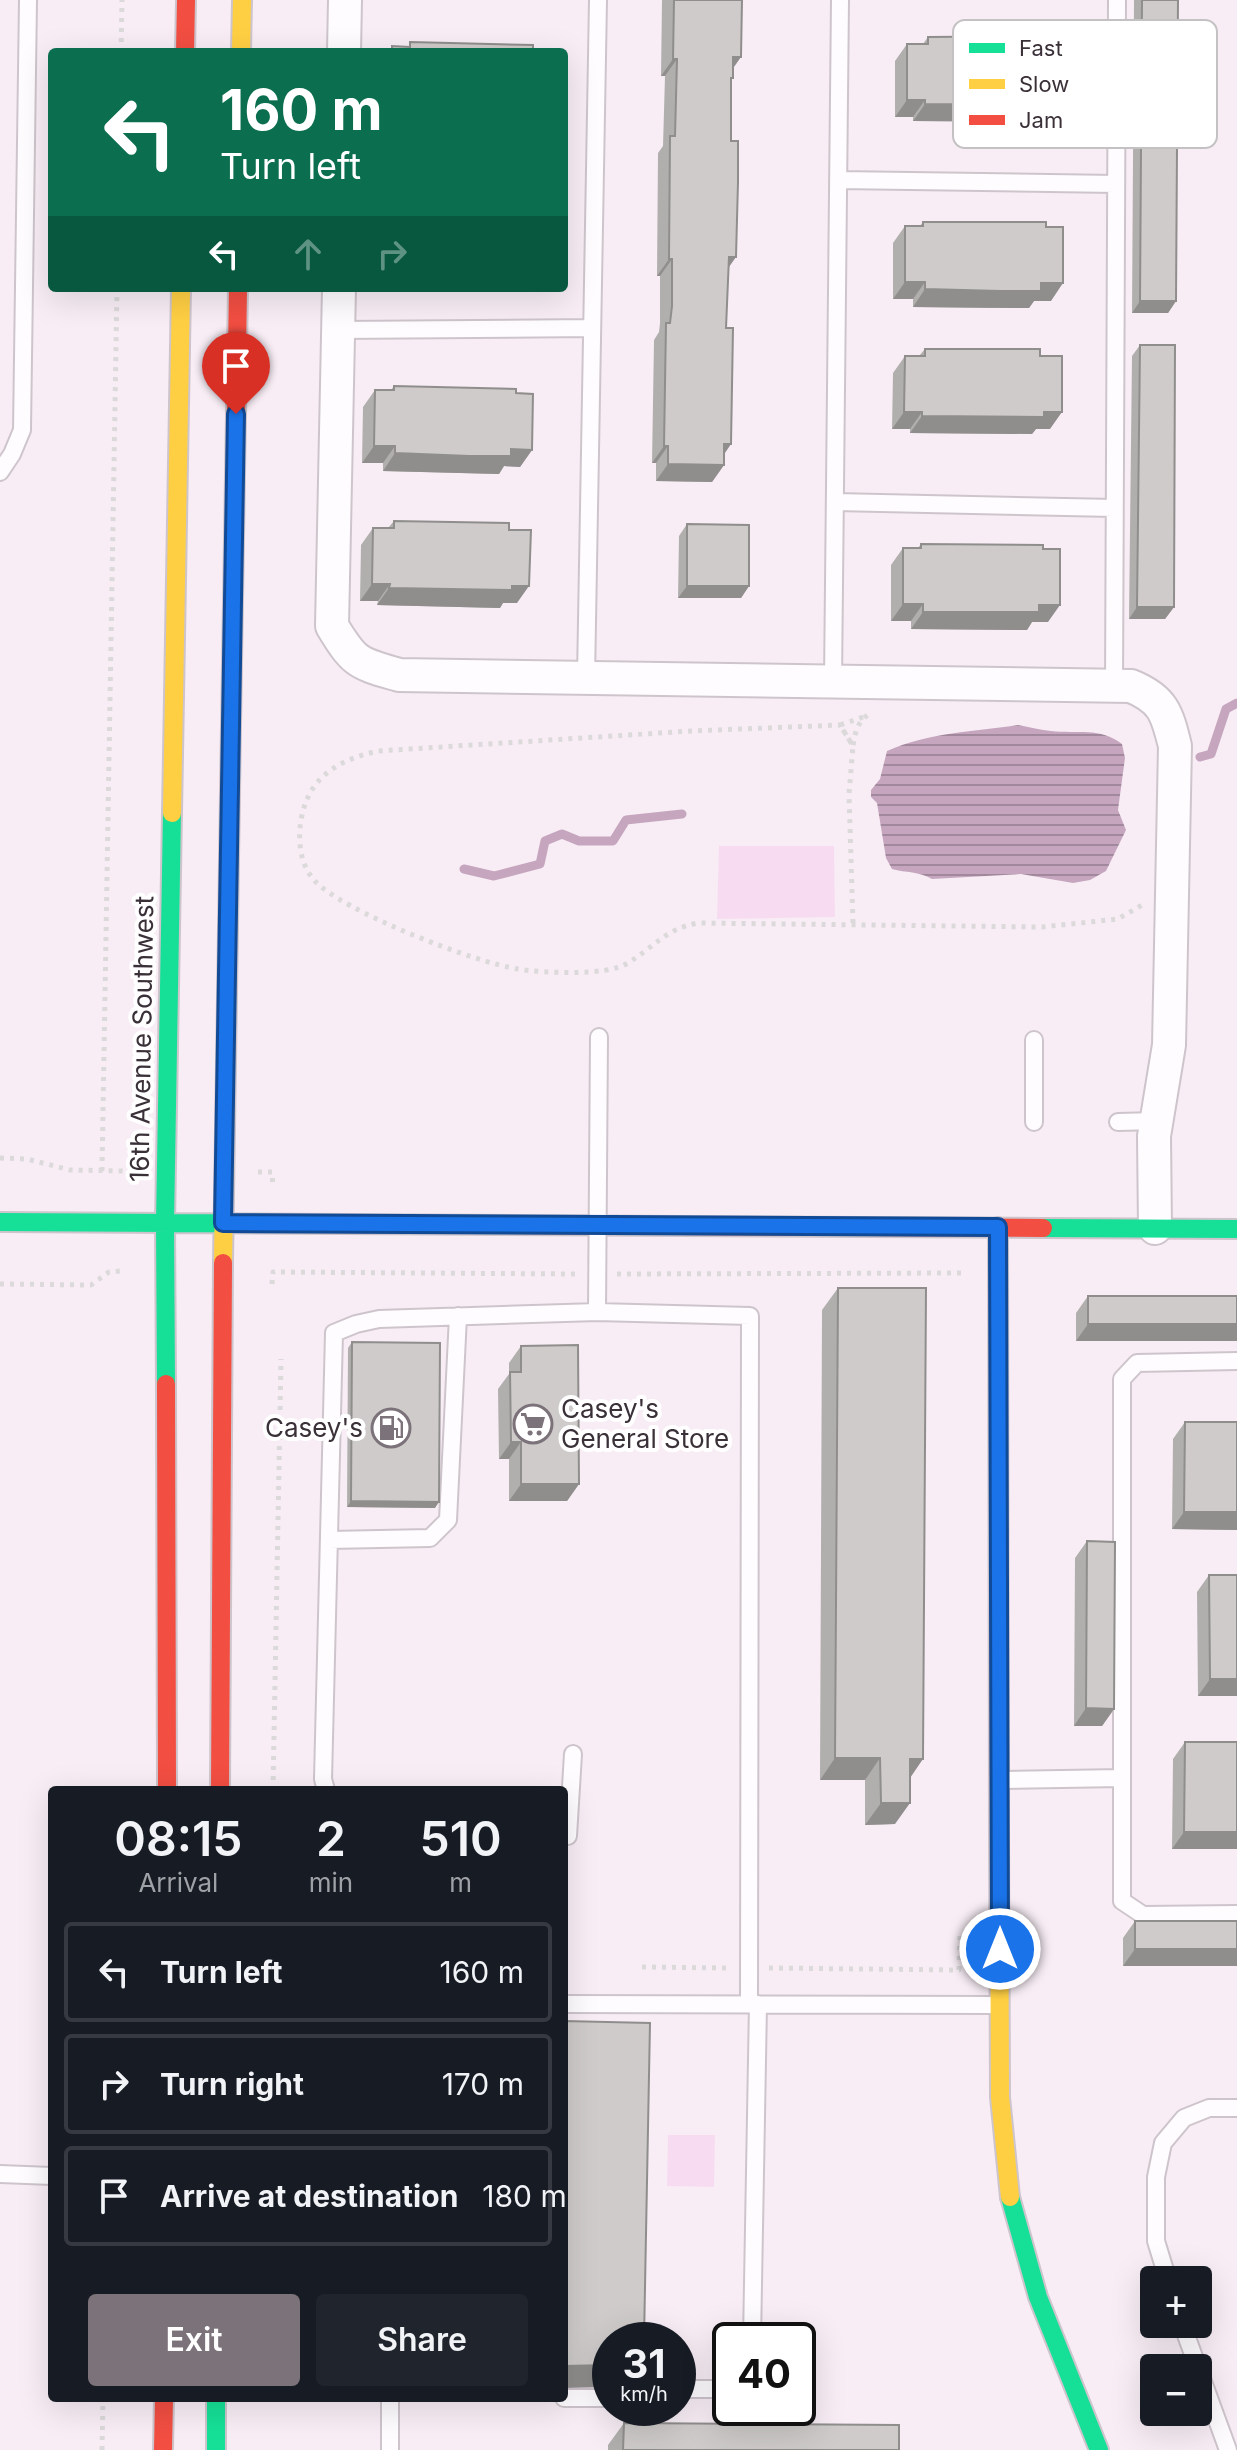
<!DOCTYPE html>
<html lang="en">
<head>
<meta charset="utf-8">
<style>
	body { margin:0; font-family:Inter,sans-serif; background:#20242c; color:#f1f3f6; height:100vh; display:flex; flex-direction:column; font-size:30px; white-space:nowrap }
	* { box-sizing:border-box; margin:0 }
	p { font-size:26px; color:#9ea1a6 }
	.icon { flex:none; width:44px; height:44px; fill:none; stroke:currentColor; stroke-width:2; stroke-linecap:round; stroke-linejoin:round }
	.map { position:relative; flex:1; overflow:hidden }
	.drawer { position:absolute; left:48px; top:1786px; width:520px; height:616px; display:flex; flex-direction:column; background:#171b24; border-radius:8px; box-shadow:0 8px 32px #0002 }
	.drawer>* { flex:none }
	.banner { position:absolute; left:48px; top:48px; width:520px; height:244px; border-radius:8px; box-shadow:0 8px 32px #0002; background:#0b6e4f; color:#fff; overflow:hidden }
	.tools { position:absolute; left:1140px; top:2266px; display:grid; gap:16px }
	.tools a { display:grid; place-items:center; width:72px; height:72px; border-radius:8px; background:#171b24; box-shadow:0 8px 32px #0002; font-size:40px }
	.speed { position:absolute; left:592px; top:2322px; display:flex; gap:16px; font-size:40px; font-weight:700; text-align:center }
	.speed>* { display:grid; place-content:center; width:104px; height:104px; border-radius:50%; background:#171b24; box-shadow:0 8px 32px #0002; line-height:1 }
	.speed small { font-size:20px; font-weight:400 }
	.speed .limit { border:4px solid #111; border-radius:12px; background:#fff; color:#111 }
	.pin { position:absolute; display:grid; place-items:center; width:68px; height:68px; color:#fff; margin:-82px -34px; border-radius:50% 50% 50% 0; rotate:-45deg; box-shadow:0 0 8px #0007 }
	.pin .icon { rotate:45deg }
	.me { position:absolute; width:88px; margin:-44px; rotate:0deg; stroke-linejoin:round; filter:drop-shadow(0 0 6px #0008) }
	.turn { display:flex; align-items:center; gap:28px; height:168px; padding:0 40px; font-size:36px }
	.turn .icon { width:104px; height:104px; stroke-width:2.5 }
	.turn b { display:block; font-size:56px; line-height:68px }
	.lanes { display:flex; align-items:center; height:76px; padding:0 40px; background:#0003; justify-content:center; gap:40px; direction:ltr }
	.lanes .off { opacity:.35 }
	.eta { display:flex; justify-content:space-evenly; align-items:center; height:136px; text-align:center }
	.eta b { font-size:48px; font-weight:600; line-height:56px }
	.primary-button { display:flex; gap:16px; margin-top:auto; padding:16px 40px }
	.primary-button a { flex:1; height:92px; border-radius:8px; background:#7c727a; color:#fff; font-size:32px; font-weight:600; line-height:92px; text-align:center }
	.primary-button a+a { background:#20242c; color:#f1f3f6 }
	ul { padding:0; list-style:none }
	li { display:flex; align-items:center; gap:24px; height:100px; margin:0 16px 12px; padding:0 24px; border:4px solid #363941; border-radius:8px }
	li div { flex:1 }
	li b { display:block; font-size:30px }
	li em { font-style:normal }
	.map>svg:first-child { display:block }
	.green { fill:#f7dcf1 }
	.water { fill:url(#water-rules) }
	.lines { fill:none; stroke-linecap:round; stroke-linejoin:round }
	.stream { stroke:#c6a6bf; stroke-width:9 }
	.lane-casing { stroke:#cec5cc; stroke-width:20 }
	.street-casing { stroke:#cec5cc; stroke-width:36 }
	.fast-casing { stroke:#cec5cc; stroke-width:22 }
	.slow-casing { stroke:#cec5cc; stroke-width:22 }
	.jam-casing { stroke:#cec5cc; stroke-width:22 }
	.path { stroke:#dcd9db; stroke-width:5; stroke-dasharray:4 6; stroke-linecap:butt }
	.lane { stroke:#fefcfe; stroke-width:16 }
	.street { stroke:#fefcfe; stroke-width:32 }
	.fast { stroke:#16e098; stroke-width:18 }
	.slow { stroke:#ffcf43; stroke-width:18 }
	.jam { stroke:#f24e42; stroke-width:18 }
	.wall { fill:#b1afae }
	.shaded-wall { fill:#908e8d }
	.building { fill:#cecbca; stroke:#908e8d; stroke-width:2 }
	.route-casing { stroke:#114b97; stroke-width:20 }
	.route { stroke:#1a73e8; stroke-width:14 }
	.labels { text-anchor:middle; stroke-width:8; stroke-linejoin:round; paint-order:stroke }
	.street-label { font-size:26px; fill:#3a3038; stroke:#fff }
	.poi-label { font-size:26px; fill:#3a3038; stroke:#fff; text-anchor:start }
	.key { fill:#fff; stroke:#c4c1c3; stroke-width:2 }
	.key-label { font-size:22px; fill:#3a3038 }
</style>
</head>
<body>
<div class="map">
<svg width="1237" height="2450" viewBox="0 0 1237 2450">
	<defs>
		<pattern id="water-rules" width="6" height="5" patternUnits="userSpaceOnUse" patternTransform="scale(2)"><rect width="6" height="5" fill="#c6a6bf"/><path d="M0 2.5h6" fill="none" stroke="#a2889c"/></pattern>
	</defs>
	<rect width="100%" height="100%" fill="#f8edf5"/>
	<!-- green -->
	<path class="green" d="M 719,846 L 834,846 L 835,917 L 717,919 Z
		M 668,2135 L 715,2135 L 714,2187 L 667,2186 Z"/>
	<!-- water -->
	<path class="water" d="M 1018,725 C 1030,727 1041,730 1051,731 C 1078,734 1100,727 1122,744 L 1125,758 L 1118,810 L 1126,830 L 1106,871 L 1090,880 L 1073,883 L 1021,874 L 932,879 C 919,871 906,873 892,869 L 886,858 L 877,803 L 871,797 L 871,790 L 880,779 L 887,751 C 929,732 975,732 1018,725 Z"/>
	<g class="lines">
		<!-- stream -->
		<path class="stream" d="M 1200,757 L 1211,754 L 1226,709 L 1237,703
			M 464,869 L 494,876 L 540,864 L 545,841 L 562,834 L 579,841 L 613,841 L 626,820 L 682,814"/>
		<defs>
			<path id="lane" d="M 838,180 L 1116,184
				M 338,330 L 592,328
				M 0,472 L 12,454 L 22,430 L 28,0
				M 835,502 L 1114,508
				M 586,678 L 598,0
				M 833,681 L 840,0
				M 1114,686 L 1117,0
				M 599,1037 L 597,1312 L 750,1316 L 749,2004
				M 1034,1122 L 1034,1040
				M 1118,1122 L 1156,1121
				M 1237,1361 L 1137,1363 L 1122,1379 L 1122,1901 L 1143,1915 L 1237,1914
				M 329,1540 L 430,1538 L 448,1520 L 458,1316
				M 1001,1780 L 1122,1778
				M 326,1790 L 323,1779 L 334,1333 L 356,1324 L 379,1319 L 597,1312
				M 564,1836 L 568,1836 L 573,1754
				M 564,2004 L 998,2005
				M 0,2174 L 52,2176
				M 1168,2280 L 1156,2241 L 1156,2177 L 1163,2143 L 1184,2118 L 1209,2108 L 1237,2108
				M 1182,2324 L 1228,2450
				M 752,2340 L 758,2004
				M 678,2389 L 730,2389
				M 564,2398 L 610,2398
				M 390,2450 L 390,2398"/>
			<path id="street" d="M 344,52 L 345,0
				M 339,288 L 332,626 C 355,664 358,663 399,675 L 1131,686 C 1163,699 1167,713 1175,746 L 1169,1045 L 1154,1136 L 1155,1228"/>
			<path id="fast" d="M 0,1222 L 343,1224
				M 1043,1228 L 1237,1229
				M 166,1384 L 165,1223 L 172,813
				M 1010,2197 L 1038,2297 L 1099,2450
				M 216,2398 L 216,2450"/>
			<path id="slow" d="M 241,52 L 242,0
				M 172,813 L 181,288
				M 223,1263 L 231,726
				M 999,1837 L 1000,2097 L 1010,2197"/>
			<path id="jam" d="M 185,52 L 186,0
				M 231,726 L 238,288
				M 343,1224 L 1043,1228
				M 998,1227 L 999,1837
				M 166,1384 L 167,1790
				M 220,1790 L 223,1263
				M 163,2450 L 164,2398"/>
		</defs>
		<!-- lane casing -->
		<use href="#lane" class="lane-casing"/>
		<!-- street casing -->
		<use href="#street" class="street-casing"/>
		<!-- fast casing -->
		<use href="#fast" class="fast-casing"/>
		<!-- slow casing -->
		<use href="#slow" class="slow-casing"/>
		<!-- jam casing -->
		<use href="#jam" class="jam-casing"/>
		<!-- path -->
		<path class="path" d="M 121,52 L 122,0
			M 863,717 L 840,725 L 853,746 C 855,732 858,720 871,713
			M 853,923 L 849,794 L 853,746 L 840,725 L 691,731 L 378,751 C 343,759 313,773 303,811 C 297,833 298,862 314,880 C 341,911 476,963 518,969 C 542,973 606,976 626,964 C 654,948 664,929 698,923 L 1042,927 L 1118,919 L 1142,905
			M 0,1158 L 27,1159 L 70,1170 L 123,1171
			M 102,1171 L 117,288
			M 258,1172 L 272,1172 L 273,1187
			M 617,1274 L 963,1273
			M 0,1284 L 91,1285 L 109,1272 L 121,1271
			M 272,1284 L 273,1272 L 575,1274
			M 273,1790 L 281,1359
			M 642,1967 L 727,1968
			M 769,1968 L 959,1970 L 960,1930
			M 102,2450 L 103,2398"/>
		<!-- lane -->
		<use href="#lane" class="lane"/>
		<!-- street -->
		<use href="#street" class="street"/>
		<!-- fast -->
		<use href="#fast" class="fast"/>
		<!-- slow -->
		<use href="#slow" class="slow"/>
		<!-- jam -->
		<use href="#jam" class="jam"/>
	</g>
	<!-- wall -->
	<path class="wall" d="M 662,0 L 742,0 L 731,81 L 724,465 L 712,482 L 656,481 L 656,463 L 652,463 L 654,340 L 659,332 L 660,323 L 660,276 L 657,276 L 658,153 L 663,146 L 665,76 L 661,76 Z
		M 1134,0 L 1178,0 L 1176,301 L 1168,313 L 1132,313 Z
		M 928,37 L 1043,44 L 1053,117 L 1039,117 L 1036,122 L 913,121 L 913,117 L 895,117 L 895,61 L 907,44 L 923,44 Z
		M 923,222 L 1051,301 L 1034,301 L 1029,308 L 988,308 L 913,307 L 913,299 L 893,299 L 893,243 L 905,226 L 920,226 Z
		M 1140,345 L 1174,607 L 1165,619 L 1129,619 L 1132,356 Z
		M 925,349 L 1040,356 L 1050,429 L 1036,429 L 1032,434 L 910,433 L 910,429 L 892,429 L 893,373 L 905,356 L 919,356 Z
		M 394,386 L 516,393 L 532,450 L 520,467 L 504,466 L 499,474 L 383,471 L 383,463 L 362,463 L 363,407 L 375,390 L 391,390 Z
		M 394,521 L 509,530 L 517,603 L 503,603 L 500,608 L 377,605 L 378,601 L 360,601 L 361,545 L 373,528 L 388,528 Z
		M 687,524 L 749,586 L 741,598 L 678,598 L 679,536 Z
		M 921,544 L 1048,622 L 1032,622 L 1027,630 L 911,629 L 911,621 L 891,621 L 891,565 L 903,548 L 918,548 Z
		M 838,1288 L 895,1824 L 865,1825 L 865,1780 L 820,1780 L 822,1310 Z
		M 1088,1296 L 1237,1296 L 1076,1341 L 1076,1313 Z
		M 352,1342 L 435,1508 L 347,1507 L 348,1348 Z
		M 521,1346 L 579,1484 L 567,1501 L 509,1501 L 509,1459 L 499,1459 L 498,1389 L 509,1374 L 509,1363 Z
		M 1185,1422 L 1237,1530 L 1172,1529 L 1173,1439 Z
		M 1087,1541 L 1114,1709 L 1102,1726 L 1074,1726 L 1075,1558 Z
		M 1209,1575 L 1237,1696 L 1198,1696 L 1197,1592 Z
		M 1185,1742 L 1237,1742 L 1237,1849 L 1172,1849 L 1173,1759 Z
		M 1135,1921 L 1237,1921 L 1123,1966 L 1123,1938 Z
		M 624,2423 L 899,2450 L 608,2450 L 608,2445 Z"/>
	<!-- shaded-wall -->
	<path class="shaded-wall" d="M 733,57 L 741,57 L 729,74 Z
		M 673,59 L 677,59 L 665,76 L 661,76 Z
		M 907,100 L 925,100 L 913,117 L 895,117 Z
		M 1048,100 L 1065,100 L 1053,117 L 1039,117 L 1036,122 L 913,121 L 925,104 Z
		M 729,257 L 736,257 L 724,274 Z
		M 669,259 L 672,259 L 660,276 L 657,276 Z
		M 905,282 L 925,282 L 913,299 L 893,299 Z
		M 1041,283 L 1063,283 L 1051,301 L 1034,301 L 1029,308 L 913,307 L 925,289 Z
		M 1140,301 L 1176,301 L 1168,313 L 1132,313 Z
		M 904,412 L 922,412 L 910,429 L 892,429 Z
		M 1044,412 L 1062,412 L 1050,429 L 1036,429 L 1032,434 L 910,433 L 922,416 Z
		M 724,444 L 731,444 L 719,462 Z
		M 374,446 L 395,446 L 383,463 L 362,463 Z
		M 664,446 L 668,446 L 656,463 L 652,463 Z
		M 511,449 L 532,450 L 520,467 L 504,466 L 499,474 L 383,471 L 395,453 Z
		M 668,464 L 724,465 L 712,482 L 656,481 Z
		M 372,584 L 390,584 L 378,601 L 360,601 Z
		M 512,586 L 529,586 L 517,603 L 503,603 L 500,608 L 377,605 L 389,588 Z
		M 687,586 L 749,586 L 741,598 L 678,598 Z
		M 903,604 L 923,604 L 911,621 L 891,621 Z
		M 1039,605 L 1060,605 L 1048,622 L 1032,622 L 1027,630 L 911,629 L 923,612 Z
		M 1137,607 L 1174,607 L 1165,619 L 1129,619 Z
		M 1088,1324 L 1237,1324 L 1237,1341 L 1076,1341 Z
		M 511,1442 L 521,1442 L 509,1459 L 499,1459 Z
		M 521,1484 L 579,1484 L 567,1501 L 509,1501 Z
		M 351,1501 L 439,1502 L 435,1508 L 347,1507 Z
		M 1184,1512 L 1237,1512 L 1237,1530 L 1172,1529 Z
		M 1210,1679 L 1237,1679 L 1237,1696 L 1198,1696 Z
		M 1086,1708 L 1114,1709 L 1102,1726 L 1074,1726 Z
		M 835,1758 L 880,1758 L 865,1780 L 820,1780 Z
		M 910,1759 L 923,1759 L 908,1781 Z
		M 881,1803 L 910,1803 L 895,1824 L 865,1825 Z
		M 1184,1832 L 1237,1832 L 1237,1849 L 1172,1849 Z
		M 1135,1949 L 1237,1949 L 1237,1966 L 1123,1966 Z
		M 610,2365 L 610,2387 L 564,2388 L 564,2366 Z"/>
	<!-- building -->
	<path class="building" d="M 674,0 L 742,0 L 741,57 L 733,57 L 733,78 L 731,78 L 731,141 L 738,141 L 738,182 L 736,257 L 729,257 L 726,328 L 733,328 L 731,444 L 724,444 L 724,465 L 668,464 L 668,446 L 664,446 L 666,323 L 670,323 L 672,306 L 672,259 L 669,259 L 670,136 L 675,136 L 677,59 L 673,59 Z
		M 1142,0 L 1178,0 L 1176,301 L 1140,301 Z
		M 1043,36 L 1043,44 L 1065,44 L 1065,100 L 1048,100 L 1048,105 L 925,104 L 925,100 L 907,100 L 907,44 L 928,44 L 928,37 Z
		M 410,42 L 533,45 L 533,50 L 550,50 L 550,52 L 392,52 L 392,46 L 410,47 Z
		M 923,222 L 1046,222 L 1046,227 L 1063,227 L 1063,283 L 1041,283 L 1041,291 L 1000,291 L 925,289 L 925,282 L 905,282 L 905,226 L 923,226 Z
		M 1140,345 L 1175,345 L 1174,607 L 1137,607 Z
		M 925,349 L 1040,349 L 1040,356 L 1062,356 L 1062,412 L 1044,412 L 1044,417 L 922,416 L 922,412 L 904,412 L 905,356 L 925,356 Z
		M 394,386 L 516,389 L 516,393 L 533,394 L 532,450 L 511,449 L 511,456 L 469,456 L 395,453 L 395,446 L 374,446 L 375,390 L 394,390 Z
		M 394,521 L 509,523 L 509,530 L 531,530 L 529,586 L 512,586 L 512,590 L 389,588 L 390,584 L 372,584 L 373,528 L 394,528 Z
		M 687,524 L 749,525 L 749,586 L 687,586 Z
		M 921,544 L 1043,545 L 1043,549 L 1060,549 L 1060,605 L 1039,605 L 1039,612 L 923,612 L 923,604 L 903,604 L 903,548 L 921,548 Z
		M 838,1288 L 926,1288 L 923,1759 L 910,1759 L 910,1803 L 881,1803 L 880,1758 L 835,1758 Z
		M 1088,1296 L 1237,1296 L 1237,1324 L 1088,1324 Z
		M 352,1342 L 440,1343 L 439,1502 L 351,1501 Z
		M 578,1345 L 579,1484 L 521,1484 L 521,1442 L 511,1442 L 510,1372 L 521,1372 L 521,1346 Z
		M 1185,1422 L 1237,1422 L 1237,1512 L 1184,1512 Z
		M 1087,1541 L 1115,1542 L 1114,1709 L 1086,1708 Z
		M 1209,1575 L 1237,1575 L 1237,1679 L 1210,1679 Z
		M 1185,1742 L 1237,1742 L 1237,1832 L 1184,1832 Z
		M 1135,1921 L 1237,1921 L 1237,1949 L 1135,1949 Z
		M 564,2021 L 650,2023 L 644,2340 L 610,2340 L 610,2365 L 564,2366 Z
		M 624,2423 L 899,2425 L 899,2450 L 623,2450 Z"/>
	<g class="lines">
		<defs>
			<path id="route" d="M 236,414 L 223,1223 L 998,1227 L 1000,1949"/>
		</defs>
		<!-- route casing -->
		<use href="#route" class="route-casing"/>
		<!-- route -->
		<use href="#route" class="route"/>
	</g>
	<!-- icons -->
	<defs>
		<symbol id="supermarket-ring" viewBox="-11 -11 22 22"><circle r="9.5" fill="#fff" stroke="#7c727a" stroke-width="1.5"/><path d="M-6-5.5h2.5l.6 2H6L4.5 2H-2.5L-4.4-4H-6ZM-1.5 3.2a1.3 1.3 0 1 0 .1 0ZM3 3.2a1.3 1.3 0 1 0 .1 0Z" fill="#7c727a"/></symbol>
		<symbol id="fuel-ring" viewBox="-11 -11 22 22"><circle r="9.5" fill="#fff" stroke="#7c727a" stroke-width="1.5"/><path d="M-5.5-6h7V0h2V4h1.3V-2.5L3-4.5l.8-.8L6-3V5H2.5V1h-1V6h-7ZM-4.2-4.7v3.2H.2V-4.7Z" fill="#7c727a"/></symbol>
	</defs>
	<g fill-rule="evenodd">
		<use href="#supermarket-ring" x="511" y="1402" width="44" height="44"/>
		<use href="#fuel-ring" x="369" y="1406" width="44" height="44"/>
	</g>
	<g class="labels">
		<!-- street labels -->
		<g class="street-label">
			<text transform="translate(142 1039) rotate(-89)" y="9">16th Avenue Southwest</text>
		</g>
		<!-- poi labels -->
		<g class="poi-label">
			<text x="561" y="1418">Casey's<tspan x="561" dy="30">General Store</tspan></text>
			<text x="363" y="1437" text-anchor="end">Casey's</text>
		</g>
	</g>
	<!-- legend -->
	<rect x="953" y="20" width="264" height="128" rx="12" class="key"/>
	<rect x="969" y="43" width="36" height="10" fill="#16e098"/>
	<rect x="969" y="79" width="36" height="10" fill="#ffcf43"/>
	<rect x="969" y="115" width="36" height="10" fill="#f24e42"/>
	<g class="key-label">
		<text x="1019" y="56">Fast</text>
		<text x="1019" y="92">Slow</text>
		<text x="1019" y="128">Jam</text>
	</g>
</svg>
<div class="tools">
<a>+</a>
<a>−</a>
</div>
<div class="speed"><div>31<small>km/h</small></div><div class="limit">40</div></div>
<div class="pin" style="left:236px;top:414px;background:#d93025"><svg class="icon" aria-label="arrive" viewBox="0 0 24 24"><path d="M6 21V4h12l-3 4 3 4H6"/></svg></div>
<svg class="me" style="left:1000px;top:1949px" viewBox="-20 -20 40 40"><circle r="17" fill="#1a73e8" stroke="#fff" stroke-width="3"/><path d="M0-11L8 9 0 5-8 9z" fill="#fff"/></svg>
<div class="banner">
<div class="turn"><svg class="icon" aria-label="left" viewBox="0 0 24 24"><path d="M17 20v-9H6M10 6l-5 5 5 5"/></svg><div><b>160 m</b>Turn left</div></div>
<div class="lanes"><svg class="icon" aria-label="left" viewBox="0 0 24 24"><path d="M17 20v-9H6M10 6l-5 5 5 5"/></svg><svg class="icon off" aria-label="ahead" viewBox="0 0 24 24"><path d="M12 20V5M6 11l6-6 6 6"/></svg><svg class="icon off" aria-label="right" viewBox="0 0 24 24"><path d="M7 20v-9h11M14 6l5 5-5 5"/></svg></div>
</div>
<section class="drawer">
<div class="eta">
<div><b>08:15</b><p>Arrival</p></div>
<div><b>2</b><p>min</p></div>
<div><b>510</b><p>m</p></div>
</div>
<ul>
<li><svg class="icon" aria-label="left" viewBox="0 0 24 24"><path d="M17 20v-9H6M10 6l-5 5 5 5"/></svg><div><b>Turn left</b></div><em>160 m</em></li>
<li><svg class="icon" aria-label="right" viewBox="0 0 24 24"><path d="M7 20v-9h11M14 6l5 5-5 5"/></svg><div><b>Turn right</b></div><em>170 m</em></li>
<li><svg class="icon" aria-label="arrive" viewBox="0 0 24 24"><path d="M6 21V4h12l-3 4 3 4H6"/></svg><div><b>Arrive at destination</b></div><em>180 m</em></li>
</ul>
<div class="primary-button"><a>Exit</a><a>Share</a></div>
</section>
</div>
</body>
</html>
